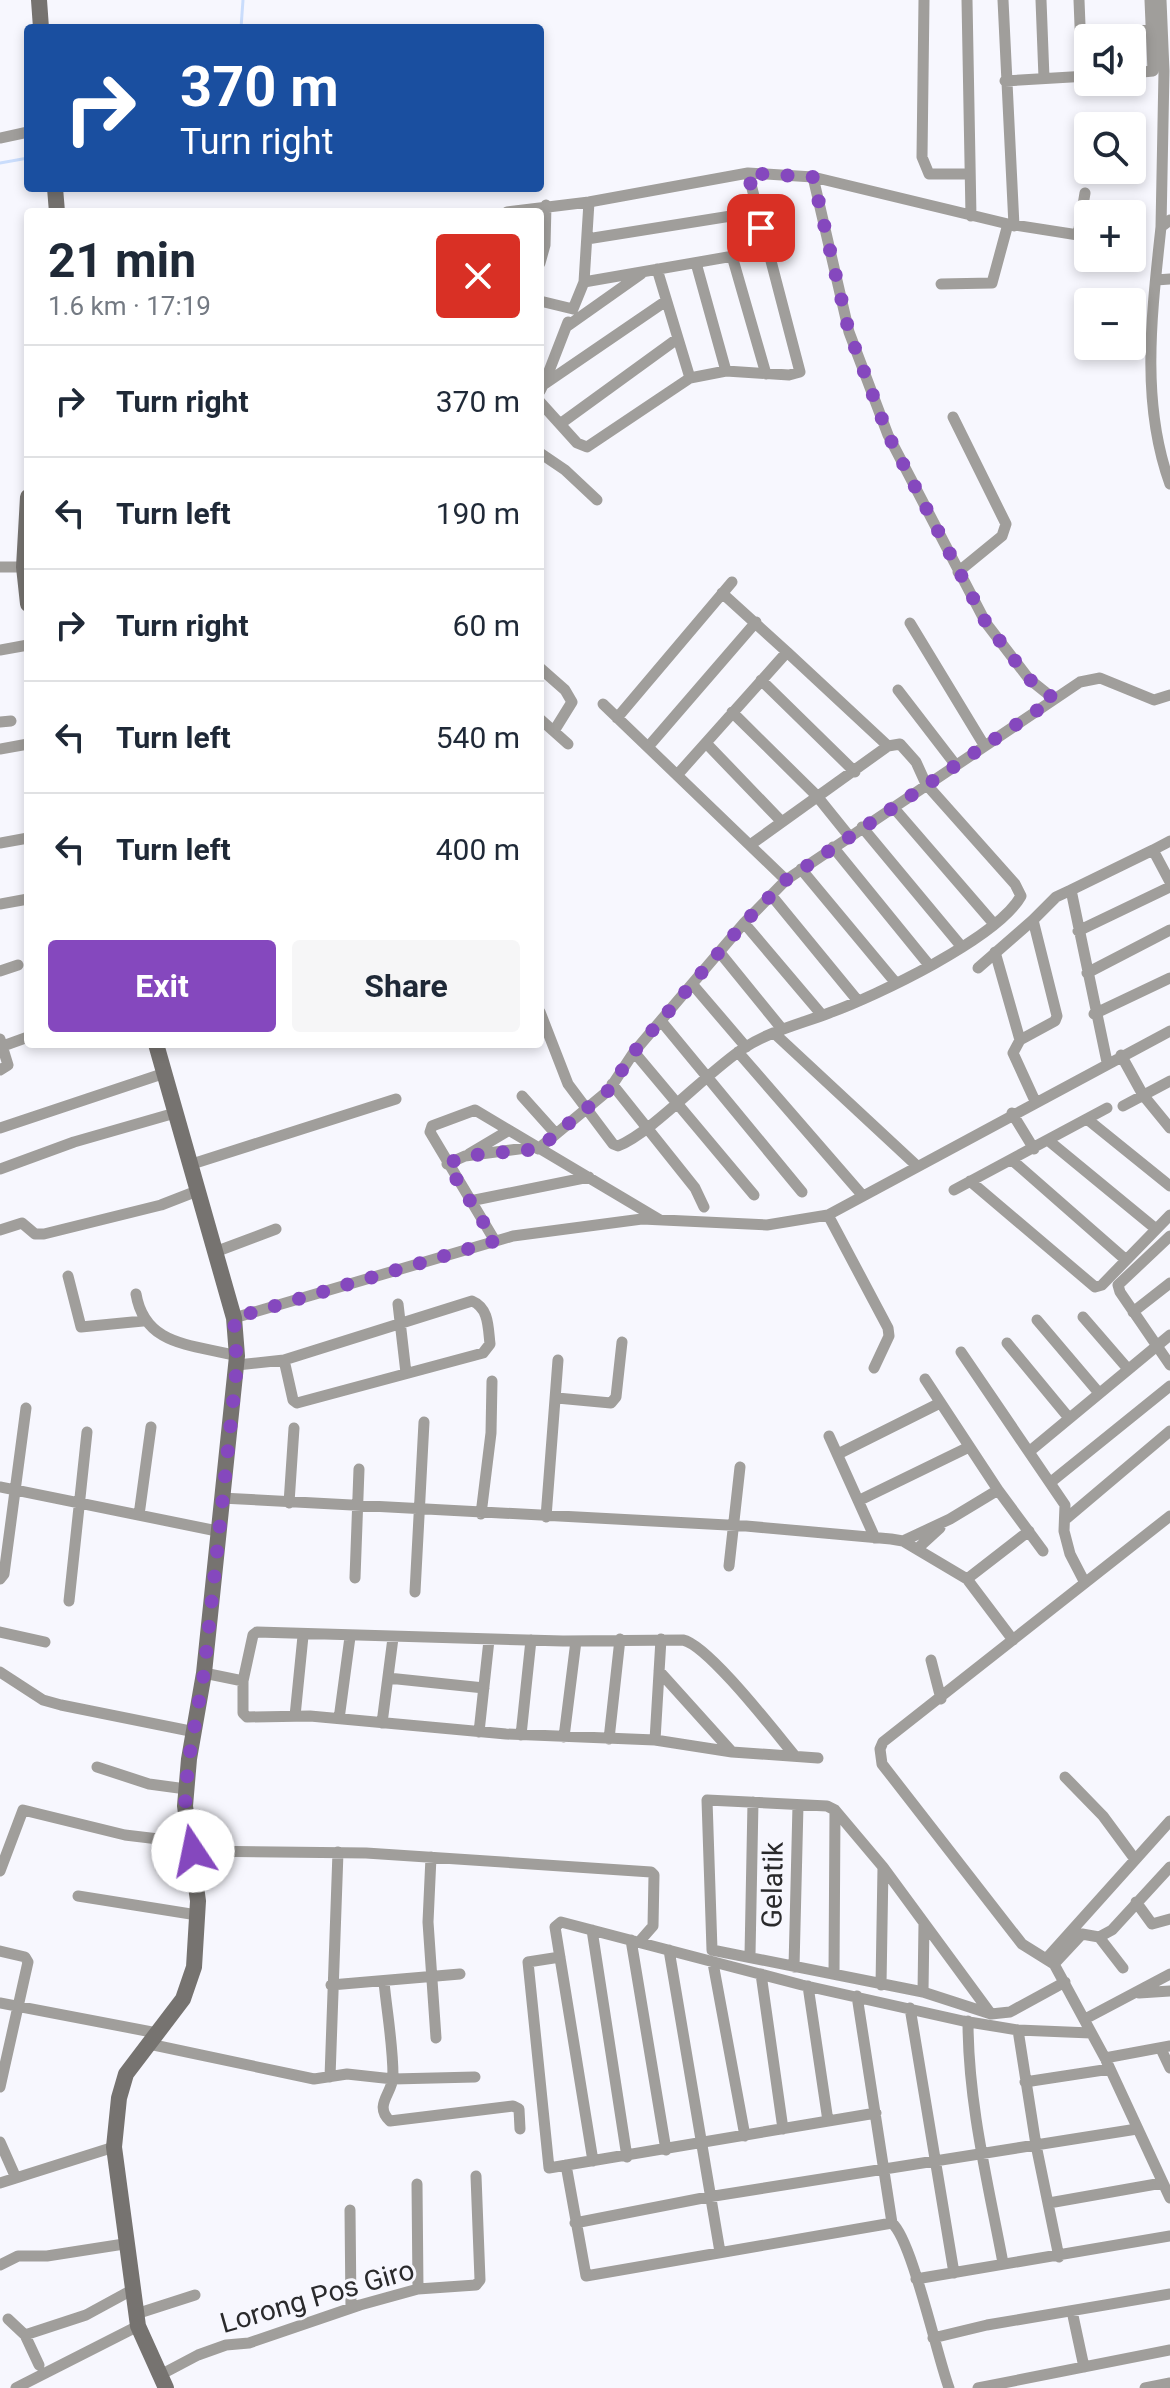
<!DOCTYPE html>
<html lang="en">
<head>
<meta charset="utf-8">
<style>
	body { margin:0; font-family:Roboto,sans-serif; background:#f6f6f7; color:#1f2937; height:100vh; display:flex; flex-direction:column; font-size:30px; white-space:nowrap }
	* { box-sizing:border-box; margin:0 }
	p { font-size:26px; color:#747a83 }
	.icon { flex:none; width:44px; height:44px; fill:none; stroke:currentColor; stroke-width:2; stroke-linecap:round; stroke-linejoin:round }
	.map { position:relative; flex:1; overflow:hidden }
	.drawer { position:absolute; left:24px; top:208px; width:520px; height:840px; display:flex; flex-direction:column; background:#fff; border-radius:8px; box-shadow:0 4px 12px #0003 }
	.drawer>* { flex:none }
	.banner { position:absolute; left:24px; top:24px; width:520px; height:168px; border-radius:8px; box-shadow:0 4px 12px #0003; background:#1a4fa0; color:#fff; overflow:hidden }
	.tools { position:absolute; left:1074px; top:24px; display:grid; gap:16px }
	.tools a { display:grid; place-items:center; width:72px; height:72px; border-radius:8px; background:#fff; box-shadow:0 4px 12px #0003; font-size:40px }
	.pin { position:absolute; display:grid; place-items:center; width:68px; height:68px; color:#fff; margin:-34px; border-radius:16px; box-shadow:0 4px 12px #0006 }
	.me { position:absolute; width:88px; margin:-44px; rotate:349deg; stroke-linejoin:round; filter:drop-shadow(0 0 6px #0008) }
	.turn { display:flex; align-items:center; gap:28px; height:168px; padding:0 24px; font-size:36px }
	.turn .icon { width:104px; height:104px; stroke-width:2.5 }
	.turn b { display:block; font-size:56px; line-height:68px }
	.round { display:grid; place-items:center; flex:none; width:84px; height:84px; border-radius:8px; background:#f6f6f7 }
	.overview { display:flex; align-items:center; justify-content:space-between; height:136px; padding:0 24px }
	h1 { font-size:48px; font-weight:700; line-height:60px }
	.button { display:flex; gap:16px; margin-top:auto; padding:16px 24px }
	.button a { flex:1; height:92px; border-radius:8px; background:#8548be; color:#fff; font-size:32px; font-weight:700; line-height:92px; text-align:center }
	.button a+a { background:#f6f6f7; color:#1f2937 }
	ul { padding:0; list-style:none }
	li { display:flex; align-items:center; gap:24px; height:112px; padding:0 24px; border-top:2px solid #e0e1e3 }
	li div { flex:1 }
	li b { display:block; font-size:30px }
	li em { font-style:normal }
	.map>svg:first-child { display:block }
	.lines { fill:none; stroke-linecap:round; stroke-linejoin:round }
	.stream { stroke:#caddfc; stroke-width:3 }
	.street { stroke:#a09e9b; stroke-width:11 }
	.secondary { stroke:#767370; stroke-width:16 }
	.route { stroke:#8548be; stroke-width:14; stroke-dasharray:0 25.2 }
	.labels { text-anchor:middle; stroke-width:6; stroke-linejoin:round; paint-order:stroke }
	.street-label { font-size:28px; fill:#2a2a2c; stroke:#f7f7fe }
</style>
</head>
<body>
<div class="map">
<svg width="1170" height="2388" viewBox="0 0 1170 2388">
	<rect width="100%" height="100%" fill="#f7f7fe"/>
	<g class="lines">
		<!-- stream -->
		<path class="stream" d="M 241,28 L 243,0
			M 0,163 L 28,158"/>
		<!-- street -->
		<path class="street" d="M 924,0 L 922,157 L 929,174 L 970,174
			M 967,0 L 971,216
			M 1003,0 L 1014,226
			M 1041,0 L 1044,78
			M 1079,0 L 1082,76
			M 1080,35 L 1151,30
			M 1132,73 L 1153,71 L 1150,0
			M 1005,81 L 1088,76
			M 0,138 L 28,132
			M 748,173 L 813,177 L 1008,224 L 1078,235 L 1085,193
			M 813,177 L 849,332 L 888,435 L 986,623 L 1029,679 L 1054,699
			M 507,212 L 589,202 L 748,173 L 800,372 L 789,375 L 726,371 L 690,378 L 657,269
			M 1170,220 L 1161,227 C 1152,312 1140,402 1170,484
			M 1161,227 L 1164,71 L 1161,0
			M 587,239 L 756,212
			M 732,256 L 766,374
			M 540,263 L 545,245 L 546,205
			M 696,263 L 726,371
			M 1156,280 L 1170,279
			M 584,282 L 768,250
			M 941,284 L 992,283 L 1008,224
			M 540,301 L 573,309 L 584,282 L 589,202
			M 566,327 L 641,274
			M 544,384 L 568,322
			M 540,391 L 543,385 L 666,301
			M 540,402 L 577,443 L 587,447 L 690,378
			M 953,417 L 1006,524 L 1002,536 L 958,572
			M 560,424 L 677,339
			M 540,453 L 565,470 L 597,500
			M 0,567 L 24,567
			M 722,593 L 787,652
			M 910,623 L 984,745
			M 0,650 L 28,645
			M 540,668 L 565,690 L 572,702 L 554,731
			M 761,680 L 855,772
			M 898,690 L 955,764
			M 603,704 L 786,880
			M 732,712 L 816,795 L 849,836
			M 617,718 L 732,582
			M 540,719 L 568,744
			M 0,722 L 11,721
			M 706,743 L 781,821
			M 648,747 L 756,622
			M 0,749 L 28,744
			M 678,774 L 787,652 L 888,746
			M 893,807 L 994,924
			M 862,827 L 961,946
			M 0,843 L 28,838
			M 833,847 L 929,965
			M 1153,850 L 1170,841
			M 801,869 L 895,982
			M 771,895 L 858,1001
			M 0,904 L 28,899
			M 744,923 L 822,1015
			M 1078,931 L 1170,887
			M 995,952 L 1020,1040
			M 721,954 L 782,1029
			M 978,968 L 1033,920
			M 0,971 L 18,965
			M 1087,973 L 1170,930
			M 693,985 L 746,1047
			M 540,1012 L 568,1084 L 613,1144 L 618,1146 C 653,1132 707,1072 744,1048 C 770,1031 800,1024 829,1013 C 876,996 998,938 1021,896 L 1015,884 L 926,784 L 916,762 L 900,744 L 888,746 L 750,845
			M 1094,1014 L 1170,978
			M 661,1021 L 802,1192
			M 774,1033 L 916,1165
			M 0,1039 L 8,1065 L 0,1070
			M 3,1046 L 28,1037
			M 634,1052 L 754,1195
			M 738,1052 L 863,1196
			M 1121,1055 L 1143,1095 L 1170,1128
			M 1107,1062 L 1071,890 L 1153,850 L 1170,882
			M 612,1084 L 695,1188 L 704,1207
			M 522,1096 L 556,1134
			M 1035,1101 L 1013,1053 L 1020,1040 L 1055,1021 L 1057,1016 L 1033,920 L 1056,897 L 1071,890
			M 1123,1106 L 1170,1081
			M 1012,1113 L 1034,1149
			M 1087,1119 L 1170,1186
			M 0,1128 L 165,1073
			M 1049,1141 L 1156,1229
			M 538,1149 L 609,1090 L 634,1052 L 744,923 L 786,880 L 1080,682 L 1100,678 L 1154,700 L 1170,695
			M 469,1154 L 506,1132
			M 1012,1160 L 1126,1260
			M 447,1164 L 465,1156 L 534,1147
			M 189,1165 L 396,1099
			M 0,1169 L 74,1142 L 175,1113
			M 970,1181 L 1095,1287 L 1102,1285 L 1170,1215
			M 954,1190 L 1107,1108
			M 470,1201 L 589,1177
			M 828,1215 L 888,1328 L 889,1336 L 874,1368
			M 0,1230 L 22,1223 L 35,1234 L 44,1234 L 161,1205 L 197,1191
			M 1170,1236 L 1118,1285 L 1120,1292 L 1170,1365
			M 495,1241 L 430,1132 L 432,1126 L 475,1110 L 660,1220
			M 215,1252 L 276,1229
			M 68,1276 L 81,1327 L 143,1321
			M 136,1294 C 145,1347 193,1344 237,1356
			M 398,1304 L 406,1373
			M 1133,1312 L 1170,1283
			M 1083,1317 L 1128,1369
			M 234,1318 L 513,1236 L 642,1219 L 767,1225 L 828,1215 L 1170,1031
			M 1037,1320 L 1099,1393
			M 1007,1343 L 1069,1418
			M 961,1352 L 1065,1505 L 1064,1531 L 1070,1554 L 1084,1581
			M 237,1365 L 284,1360 L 472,1301 C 489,1308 488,1327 490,1344 L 483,1353 L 297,1403 L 293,1400 L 284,1360
			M 925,1379 L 998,1490 L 1043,1551
			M 557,1398 L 611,1403 L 616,1397 L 622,1342
			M 829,1436 L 875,1538
			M 1030,1451 L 1170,1335
			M 838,1454 L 940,1403
			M 1051,1482 L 1170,1386
			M 0,1487 L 217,1531
			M 221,1498 L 746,1526 L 891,1539 L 903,1541 L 967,1579 L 1013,1640
			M 860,1500 L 969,1447
			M 289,1503 L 294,1428
			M 481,1514 L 491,1433 L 492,1381
			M 139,1515 L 151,1427
			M 1170,1516 L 883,1742 L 880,1749 L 882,1764 L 1022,1944 L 1054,1964 L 1105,2058 L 1170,2198
			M 546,1517 L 558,1360
			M 1067,1518 L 1170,1431
			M 903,1541 L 950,1519 L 998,1490
			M 917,1549 L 940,1528
			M 729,1566 L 740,1467
			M 355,1578 L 359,1469
			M 0,1579 L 4,1574 L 26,1408
			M 967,1579 L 1029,1531
			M 415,1592 L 424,1422
			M 69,1601 L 87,1432
			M 0,1632 L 45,1642
			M 931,1660 L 941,1699
			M 659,1671 L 732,1752
			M 0,1672 L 43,1700 L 61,1705 L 195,1732
			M 204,1673 L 243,1681
			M 388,1678 L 484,1688
			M 295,1716 L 303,1636
			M 339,1719 L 350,1637
			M 382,1723 L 393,1638
			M 479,1732 L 489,1640
			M 521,1735 L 531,1640
			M 564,1737 L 576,1641
			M 609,1739 L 620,1639
			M 655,1740 L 661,1639
			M 795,1756 C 775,1732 708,1645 683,1640 L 563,1641 L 257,1632 L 253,1635 L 243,1681 L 243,1713 L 247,1717 L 310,1716 L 506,1734 L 655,1740 L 732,1752 L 818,1758
			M 97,1767 L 149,1784 L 186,1789
			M 1065,1777 L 1103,1816 L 1134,1858
			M 193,1851 L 366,1853 L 651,1872 L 654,1875 L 653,1926 L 639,1942
			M 431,1857 L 428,1922 L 436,2038
			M 0,1871 L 23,1810 L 125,1835 L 192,1843
			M 78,1896 L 197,1915
			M 1136,1902 L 1152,1924 L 1170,1919
			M 592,1930 L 627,2157
			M 1099,1937 L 1123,1968
			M 631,1940 L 666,2150
			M 669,1950 L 720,2252
			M 0,1951 L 25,1957 L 28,1962 L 0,2087
			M 750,1955 L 753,1802
			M 560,1957 L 528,1962 L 549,2168 L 876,2113
			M 1047,1958 L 1170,1821
			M 713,1963 L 745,2136
			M 1054,1964 L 1082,1934 L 1099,1937 L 1112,1930 L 1170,1867
			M 794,1967 L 798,1805
			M 761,1974 L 783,2129
			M 834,1974 L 835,1810
			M 384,1982 C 387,2013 393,2045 393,2076 C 393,2093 373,2105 390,2121 L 513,2106 L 519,2109 L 520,2129
			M 331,1985 L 460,1974
			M 881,1985 L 883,1867
			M 808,1986 L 828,2121
			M 923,1992 L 924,1923
			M 1139,1993 L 1170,1991
			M 857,1996 L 892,2223
			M 0,2003 L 157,2033
			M 910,2008 L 954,2273
			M 991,2014 L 883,1867 L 835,1810 L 827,1806 L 707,1800 L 712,1950 L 923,1992 L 991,2014 L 1010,2012 L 1065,1982
			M 1085,2019 L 1170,1974
			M 968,2021 C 968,2103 988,2183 1003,2263
			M 1018,2030 L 1036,2145 L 1059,2257
			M 149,2044 L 314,2079 L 347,2074 L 393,2079 L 475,2077
			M 1161,2049 L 1170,2068
			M 1105,2058 L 1170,2046
			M 330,2077 L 338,1852
			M 1025,2082 L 1110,2069
			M 0,2142 L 16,2178
			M 593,2161 L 555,1927 L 561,1922 L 802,1985 L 963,2021 L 1018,2030 L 1091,2033
			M 566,2165 L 586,2276 L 892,2223 C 912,2240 937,2356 949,2388
			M 0,2183 L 114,2147
			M 417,2184 L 418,2289
			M 1049,2203 L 1162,2183
			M 350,2210 L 351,2308
			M 575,2223 L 708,2197 L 1137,2129
			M 0,2265 L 18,2256 L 47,2256 L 124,2244
			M 916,2279 L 1170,2236
			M 1072,2311 L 1084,2367
			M 136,2314 L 195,2295
			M 8,2319 L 25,2335 L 86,2315 L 132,2290
			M 25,2335 L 39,2365
			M 933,2338 L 987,2325 L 1170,2294
			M 162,2374 L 198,2355 L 226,2345 L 249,2343 L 360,2305 L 418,2289 L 476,2285 L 480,2280 L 476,2176
			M 16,2388 L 138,2326
			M 978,2388 L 1170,2350
			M 1145,2388 L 1170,2383"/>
		<!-- secondary -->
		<path class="secondary" d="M 39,0 L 41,28
			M 55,188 L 57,212
			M 28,497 L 24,567 L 28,604
			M 156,1044 L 234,1318 L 237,1356 L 204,1673 L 189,1759 L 185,1806 L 198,1901 L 194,1967 L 183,1999 L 126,2074 L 119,2098 L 114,2147 L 138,2326 L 166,2388"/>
	</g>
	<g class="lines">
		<!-- route -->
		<path class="route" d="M 193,1851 L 185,1806 L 188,1764 L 204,1673 L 237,1365 L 234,1318 L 495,1241 L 447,1164 L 465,1156 L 538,1149 L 609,1090 L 634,1052 L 744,923 L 786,880 L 1054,699 L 1029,679 L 986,623 L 888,435 L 849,332 L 813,177 L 748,173 L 761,228"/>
	</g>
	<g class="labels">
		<!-- street labels -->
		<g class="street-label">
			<text transform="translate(772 1885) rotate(-89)" y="10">Gelatik</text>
			<text transform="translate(317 2296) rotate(-16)" y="10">Lorong Pos Giro</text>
		</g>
	</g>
</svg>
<div class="tools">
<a><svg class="icon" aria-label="sound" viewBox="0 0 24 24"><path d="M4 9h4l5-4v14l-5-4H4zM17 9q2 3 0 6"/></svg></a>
<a><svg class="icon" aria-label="search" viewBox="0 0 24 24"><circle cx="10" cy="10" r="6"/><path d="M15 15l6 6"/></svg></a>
<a>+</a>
<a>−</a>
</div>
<div class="pin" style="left:761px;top:228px;background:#d93025"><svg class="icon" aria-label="arrive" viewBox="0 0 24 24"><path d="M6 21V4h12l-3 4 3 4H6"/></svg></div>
<svg class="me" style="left:193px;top:1851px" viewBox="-20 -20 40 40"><circle r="19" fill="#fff"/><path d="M0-13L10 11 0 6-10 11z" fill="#8548be"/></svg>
<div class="banner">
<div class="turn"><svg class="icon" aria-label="right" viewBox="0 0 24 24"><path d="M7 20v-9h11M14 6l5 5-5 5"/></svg><div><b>370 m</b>Turn right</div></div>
</div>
<section class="drawer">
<div class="overview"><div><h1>21 min</h1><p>1.6 km · 17:19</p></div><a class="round" style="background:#d93025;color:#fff"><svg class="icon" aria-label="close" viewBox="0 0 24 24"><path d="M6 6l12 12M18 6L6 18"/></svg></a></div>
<ul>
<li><svg class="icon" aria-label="right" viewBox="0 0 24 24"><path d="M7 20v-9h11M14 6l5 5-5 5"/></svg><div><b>Turn right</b></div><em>370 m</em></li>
<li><svg class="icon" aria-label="left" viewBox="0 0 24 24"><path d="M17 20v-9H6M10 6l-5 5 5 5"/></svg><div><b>Turn left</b></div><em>190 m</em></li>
<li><svg class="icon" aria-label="right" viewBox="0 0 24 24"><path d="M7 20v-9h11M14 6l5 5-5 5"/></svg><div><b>Turn right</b></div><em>60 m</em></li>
<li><svg class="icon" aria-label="left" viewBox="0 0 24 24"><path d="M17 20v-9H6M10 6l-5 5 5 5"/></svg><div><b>Turn left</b></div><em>540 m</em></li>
<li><svg class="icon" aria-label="left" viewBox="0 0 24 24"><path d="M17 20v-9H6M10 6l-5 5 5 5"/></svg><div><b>Turn left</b></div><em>400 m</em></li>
</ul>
<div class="button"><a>Exit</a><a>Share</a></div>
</section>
</div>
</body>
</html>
